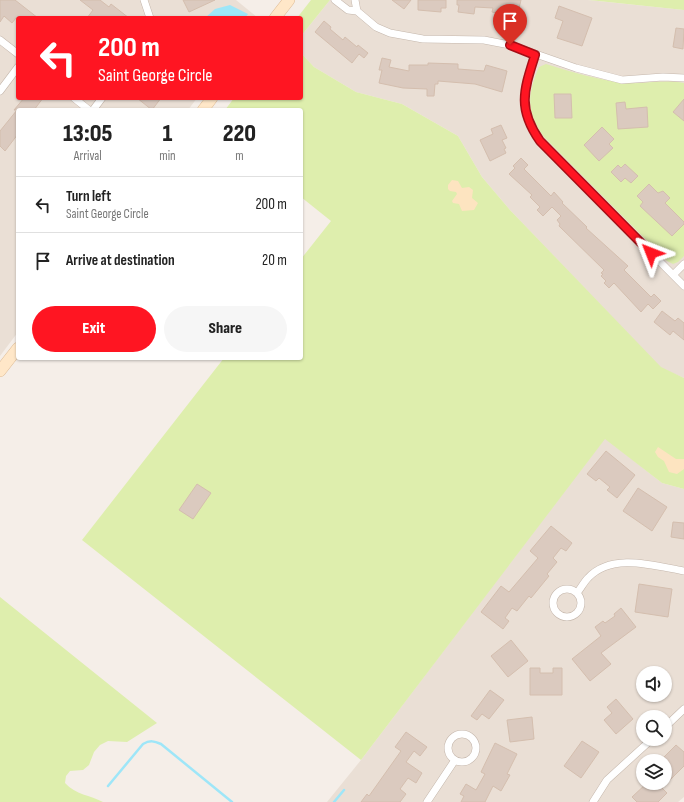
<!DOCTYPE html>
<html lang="en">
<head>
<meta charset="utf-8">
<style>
	body { margin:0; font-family:"Sofia Sans Condensed",sans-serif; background:#f6f6f6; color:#222; height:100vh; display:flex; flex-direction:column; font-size:15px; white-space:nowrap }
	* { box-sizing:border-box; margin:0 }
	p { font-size:13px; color:#767676 }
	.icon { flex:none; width:22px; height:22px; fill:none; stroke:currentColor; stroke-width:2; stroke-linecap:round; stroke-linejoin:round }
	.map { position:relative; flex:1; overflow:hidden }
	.details { position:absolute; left:16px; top:108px; width:287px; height:252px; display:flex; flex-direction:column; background:#fff; border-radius:4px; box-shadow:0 1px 3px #0004 }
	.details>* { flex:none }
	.banner { position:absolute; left:16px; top:16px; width:287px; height:84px; border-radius:4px; box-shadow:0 1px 3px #0004; background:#ff1522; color:#fff; overflow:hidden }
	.controls { position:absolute; left:636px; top:666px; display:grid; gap:8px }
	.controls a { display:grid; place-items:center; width:36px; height:36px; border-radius:50%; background:#fff; box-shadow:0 1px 3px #0004; font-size:20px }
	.pin { position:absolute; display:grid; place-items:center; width:34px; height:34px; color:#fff; margin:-41px -17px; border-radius:50% 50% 50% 0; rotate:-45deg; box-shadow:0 0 4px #0007 }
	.pin .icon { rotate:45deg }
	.me { position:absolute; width:44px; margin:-22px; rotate:315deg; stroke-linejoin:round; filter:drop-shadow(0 0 3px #0008) }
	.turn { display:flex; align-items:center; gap:14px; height:84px; padding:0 16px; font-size:18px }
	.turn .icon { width:52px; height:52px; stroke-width:2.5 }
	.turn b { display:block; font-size:28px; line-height:34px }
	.eta { display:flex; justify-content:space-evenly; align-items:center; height:68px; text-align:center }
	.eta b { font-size:24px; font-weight:800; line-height:28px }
	.action { display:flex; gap:8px; margin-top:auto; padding:8px 16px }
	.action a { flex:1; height:46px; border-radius:24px; background:#ff1522; color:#fff; font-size:16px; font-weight:800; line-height:46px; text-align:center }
	.action a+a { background:#f6f6f6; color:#222 }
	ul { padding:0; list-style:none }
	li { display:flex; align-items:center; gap:12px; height:56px; padding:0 16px; border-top:1px solid #e0e0e0 }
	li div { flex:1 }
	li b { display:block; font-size:15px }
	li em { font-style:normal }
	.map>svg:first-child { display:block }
	.residential { fill:#eadfd5; fill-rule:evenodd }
	.green { fill:#deeead }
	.sand { fill:#fde4c0 }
	.water { fill:#9ee6f8 }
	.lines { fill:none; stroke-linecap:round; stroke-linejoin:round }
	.stream { stroke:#9ee6f8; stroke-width:2.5 }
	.building { fill:#dbcabf; stroke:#d4beae }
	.street-casing { stroke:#c5b7ac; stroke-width:8 }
	.secondary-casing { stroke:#ddbb95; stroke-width:12 }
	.street { stroke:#fff; stroke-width:7 }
	.secondary { stroke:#ffe7c8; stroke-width:11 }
	.route-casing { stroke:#a60e16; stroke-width:10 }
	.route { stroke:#ff1522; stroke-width:7 }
</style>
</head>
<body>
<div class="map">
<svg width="684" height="802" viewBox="0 0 684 802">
	<rect width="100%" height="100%" fill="#f5eee8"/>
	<!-- residential -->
	<path class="residential" d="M 0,0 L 236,0 L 258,18 L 18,18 L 18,98 L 197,98 L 188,110 L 18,110 L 18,332 L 0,356 Z
		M 330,0 L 588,0 L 684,10 L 684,378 L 661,368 L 510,210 L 482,177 L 458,136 L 402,104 L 356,92 L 314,67 L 301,53 L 301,36 Z
		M 605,438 L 662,483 L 684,489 L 684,797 L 678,802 L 327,802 L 361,760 ZM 643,673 L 665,673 L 665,695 L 643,695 ZM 643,717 L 665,717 L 665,739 L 643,739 ZM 643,761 L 665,761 L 665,783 L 643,783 Z"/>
	<!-- green -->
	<path class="green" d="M 311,0 L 330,0 L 301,36 L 301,18 L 297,18 Z
		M 588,0 L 684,0 L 684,10 L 589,0 Z
		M 301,53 L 314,67 L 356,92 L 402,104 L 458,136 L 482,177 L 510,210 L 661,367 L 684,378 L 684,489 L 662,483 L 605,439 L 361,760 L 82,540 L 224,358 L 301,358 L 301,259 L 331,221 L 301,197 L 301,110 L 225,110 L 234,98 L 301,98 Z
		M 546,64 C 572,72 598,80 626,83 C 646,84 664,79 684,83 L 684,256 L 678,262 L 673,264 L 667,261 L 544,137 C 526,112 527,95 539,67 Z
		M 0,597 L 157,723 L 127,742 L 108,741 L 100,745 L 94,752 L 89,765 L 83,770 L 70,771 L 66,776 L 65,783 C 76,795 90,795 103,802 L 0,802 Z"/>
	<!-- sand -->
	<path class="sand" d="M 452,180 L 458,181 L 462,188 L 469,187 L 473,190 L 472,198 L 478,203 L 474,210 L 462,211 L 459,204 L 453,203 L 452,201 L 457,194 L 456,192 L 450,191 L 448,189 L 448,185 Z
		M 658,447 L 676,459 L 684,459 L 684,469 L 677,474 L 669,472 L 664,461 L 658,457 L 655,452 Z"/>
	<!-- water -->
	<path class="water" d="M 230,5 L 248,14 L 245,18 L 205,18 L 215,9 Z"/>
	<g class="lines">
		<!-- stream -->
		<path class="stream" d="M 108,786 L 143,744 C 150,740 154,741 161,744 L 232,802
			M 334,802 L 344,790"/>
	</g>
	<!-- building -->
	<path class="building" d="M 0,0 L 15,0 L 38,18 L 16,18 L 12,23 L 4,16 L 0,22 Z
		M 80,0 L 100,0 L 109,7 L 111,4 L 129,18 L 87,18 L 93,10 Z
		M 183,0 L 215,0 L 189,12 Z
		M 392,0 L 411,0 L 404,9 Z
		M 418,0 L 446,0 L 446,8 L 441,8 L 441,12 L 418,10 Z
		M 457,0 L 521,0 L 516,21 L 505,18 L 505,15 L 492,12 L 493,8 L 475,7 L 474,14 L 458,12 L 459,5 L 457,5 Z
		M 559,6 L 592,18 L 582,46 L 557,38 L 563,21 L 555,18 Z
		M 324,21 L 331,27 L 330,29 L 343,40 L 345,37 L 357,47 L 358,45 L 368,53 L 364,58 L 359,54 L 352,63 L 315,32 Z
		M 676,28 L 684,29 L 683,49 L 673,47 Z
		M 382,58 L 391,60 L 389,67 L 409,71 L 409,65 L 428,65 L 428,63 L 458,64 L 458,69 L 484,71 L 486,65 L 507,71 L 502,92 L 475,84 L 438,81 L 438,84 L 435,84 L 434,96 L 427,96 L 427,89 L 403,88 L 379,83 L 382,70 L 379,70 Z
		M 554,94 L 571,94 L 572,118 L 555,118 Z
		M 24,98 L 43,98 L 34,110 L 18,110 L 18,134 L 5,151 L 0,146 L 0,131 L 17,110 L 14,110 Z
		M 137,98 L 161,98 L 152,110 Z
		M 684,99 L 684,121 L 673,112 Z
		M 625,102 L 626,109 L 647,107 L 648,127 L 618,129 L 616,103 Z
		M 501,125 L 507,138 L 502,140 L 506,148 L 504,149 L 506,153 L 490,161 L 480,140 L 493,134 L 491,129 Z
		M 602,127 L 614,139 L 609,144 L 613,148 L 599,161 L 584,145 Z
		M 521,158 L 528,165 L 524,169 L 551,196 L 554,192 L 563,202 L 562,203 L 587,227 L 586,228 L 628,266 L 624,270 L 651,297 L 654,294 L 661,301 L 653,309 L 648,304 L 641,312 L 614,283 L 609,288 L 604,283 L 606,281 L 601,276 L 603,274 L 601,273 L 604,270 L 559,226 L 560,224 L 557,220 L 561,216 L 552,207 L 543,216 L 537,210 L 540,207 L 530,197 L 532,195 L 509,174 L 515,168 L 513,166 Z
		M 625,164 L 638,176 L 631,183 L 625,178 L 621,182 L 611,172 L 618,165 L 621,168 Z
		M 649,184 L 658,193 L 663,191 L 670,198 L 665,203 L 684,222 L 684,224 L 672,236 L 640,206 L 643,202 L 637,196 Z
		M 662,311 L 675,321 L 678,318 L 684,323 L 684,340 L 673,331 L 670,335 L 654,322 Z
		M 606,451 L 635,475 L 617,498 L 607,490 L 610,487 L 599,478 L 596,481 L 587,474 Z
		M 197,484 L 211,493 L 193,519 L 179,510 Z
		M 638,488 L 667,507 L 652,531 L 623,511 Z
		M 673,522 L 684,523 L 684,539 L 671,537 Z
		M 551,526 L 572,543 L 566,551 L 561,548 L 553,558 L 557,562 L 547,574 L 549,576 L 531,598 L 529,596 L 517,611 L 512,608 L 505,618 L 509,621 L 503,629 L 481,612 L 501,586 L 509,592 L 538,558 L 530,551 Z
		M 639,584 L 672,589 L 668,617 L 635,612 Z
		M 621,608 L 636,627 L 601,653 L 611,664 L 590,681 L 572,659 L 601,636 L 595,627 L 603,621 L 605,623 L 615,616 L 614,614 Z
		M 511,640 L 528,661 L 508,677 L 491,656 Z
		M 530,668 L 540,668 L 540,673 L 553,673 L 553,668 L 562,668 L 562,695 L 530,695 Z
		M 490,690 L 504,700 L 489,719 L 482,714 L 477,720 L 471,716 Z
		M 616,699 L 633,719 L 616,734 L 604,720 L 612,713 L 607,707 Z
		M 532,717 L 534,739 L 510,742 L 507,720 Z
		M 406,732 L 427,747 L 420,756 L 414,751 L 406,762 L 422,773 L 416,783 L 408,778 L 400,789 L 406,794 L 400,802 L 361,802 L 367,794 L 369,796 L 401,751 L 395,747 Z
		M 582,741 L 599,752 L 581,778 L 564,766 Z
		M 495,743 L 517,754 L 507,774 L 510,775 L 501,791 L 493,786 L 485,802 L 461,802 L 464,796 L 460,794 L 466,784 L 476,790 L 485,774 L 481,772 Z
		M 676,745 L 684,752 L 684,766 L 662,788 L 667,793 L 658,802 L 637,802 L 632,797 L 647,783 L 665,783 L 665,768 L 669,763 L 663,758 Z"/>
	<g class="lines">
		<defs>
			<path id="street" d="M 144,0 L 150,18
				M 335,0 L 348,10 L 357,11 L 376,27 L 390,33 L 423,39 L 484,40 L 510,45 L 576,68 L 622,80 L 663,77 L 684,78
				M 355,0 L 357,11
				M 0,40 L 18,54
				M 535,55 C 524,90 517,108 540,141 L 684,286
				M 0,91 L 18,67
				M 74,98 L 89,110
				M 93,110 L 102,98
				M 673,275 L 684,264
				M553 603a14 14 0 1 1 28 0a14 14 0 1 1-28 0Z
				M 577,593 C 581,588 584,582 588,578 C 612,552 655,566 684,571
				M 665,727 L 684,709
				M448 748a14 14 0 1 1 28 0a14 14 0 1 1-28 0Z
				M 427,802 L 455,760
				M 593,802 L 607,780 L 652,739"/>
			<path id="secondary" d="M 275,18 L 289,0
				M 203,110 L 212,98
				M 0,371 L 18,348"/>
		</defs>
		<!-- street casing -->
		<use href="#street" class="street-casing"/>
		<!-- secondary casing -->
		<use href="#secondary" class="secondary-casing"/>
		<!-- street -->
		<use href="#street" class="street"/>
		<!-- secondary -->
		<use href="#secondary" class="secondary"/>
	</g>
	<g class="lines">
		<defs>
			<path id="route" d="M 510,45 L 535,55 C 524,90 517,108 540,141 L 651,253"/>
		</defs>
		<!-- route casing -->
		<use href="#route" class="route-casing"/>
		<!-- route -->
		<use href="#route" class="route"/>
	</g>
</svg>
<div class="controls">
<a><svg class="icon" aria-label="sound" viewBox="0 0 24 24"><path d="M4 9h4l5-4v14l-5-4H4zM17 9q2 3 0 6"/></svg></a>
<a><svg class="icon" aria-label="search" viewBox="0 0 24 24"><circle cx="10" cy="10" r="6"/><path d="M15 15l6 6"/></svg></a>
<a><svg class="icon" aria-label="layers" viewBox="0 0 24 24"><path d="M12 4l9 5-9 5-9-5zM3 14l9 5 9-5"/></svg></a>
</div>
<div class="pin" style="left:510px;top:45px;background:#d93025"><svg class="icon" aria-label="arrive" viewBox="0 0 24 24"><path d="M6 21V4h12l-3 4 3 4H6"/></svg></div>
<svg class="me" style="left:651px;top:253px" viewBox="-20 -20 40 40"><path d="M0-17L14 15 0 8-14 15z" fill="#ff1522" stroke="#fff" stroke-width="4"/></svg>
<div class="banner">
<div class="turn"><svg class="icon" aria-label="left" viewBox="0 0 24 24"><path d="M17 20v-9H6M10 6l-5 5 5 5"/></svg><div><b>200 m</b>Saint George Circle</div></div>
</div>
<section class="details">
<div class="eta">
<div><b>13:05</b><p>Arrival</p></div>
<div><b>1</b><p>min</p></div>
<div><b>220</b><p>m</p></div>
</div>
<ul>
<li><svg class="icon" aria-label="left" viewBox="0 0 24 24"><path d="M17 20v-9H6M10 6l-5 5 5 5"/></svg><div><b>Turn left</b><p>Saint George Circle</p></div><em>200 m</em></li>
<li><svg class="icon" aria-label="arrive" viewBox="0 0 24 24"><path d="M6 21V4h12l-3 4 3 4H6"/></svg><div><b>Arrive at destination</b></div><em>20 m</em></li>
</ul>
<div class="action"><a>Exit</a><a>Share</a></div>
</section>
</div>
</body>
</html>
